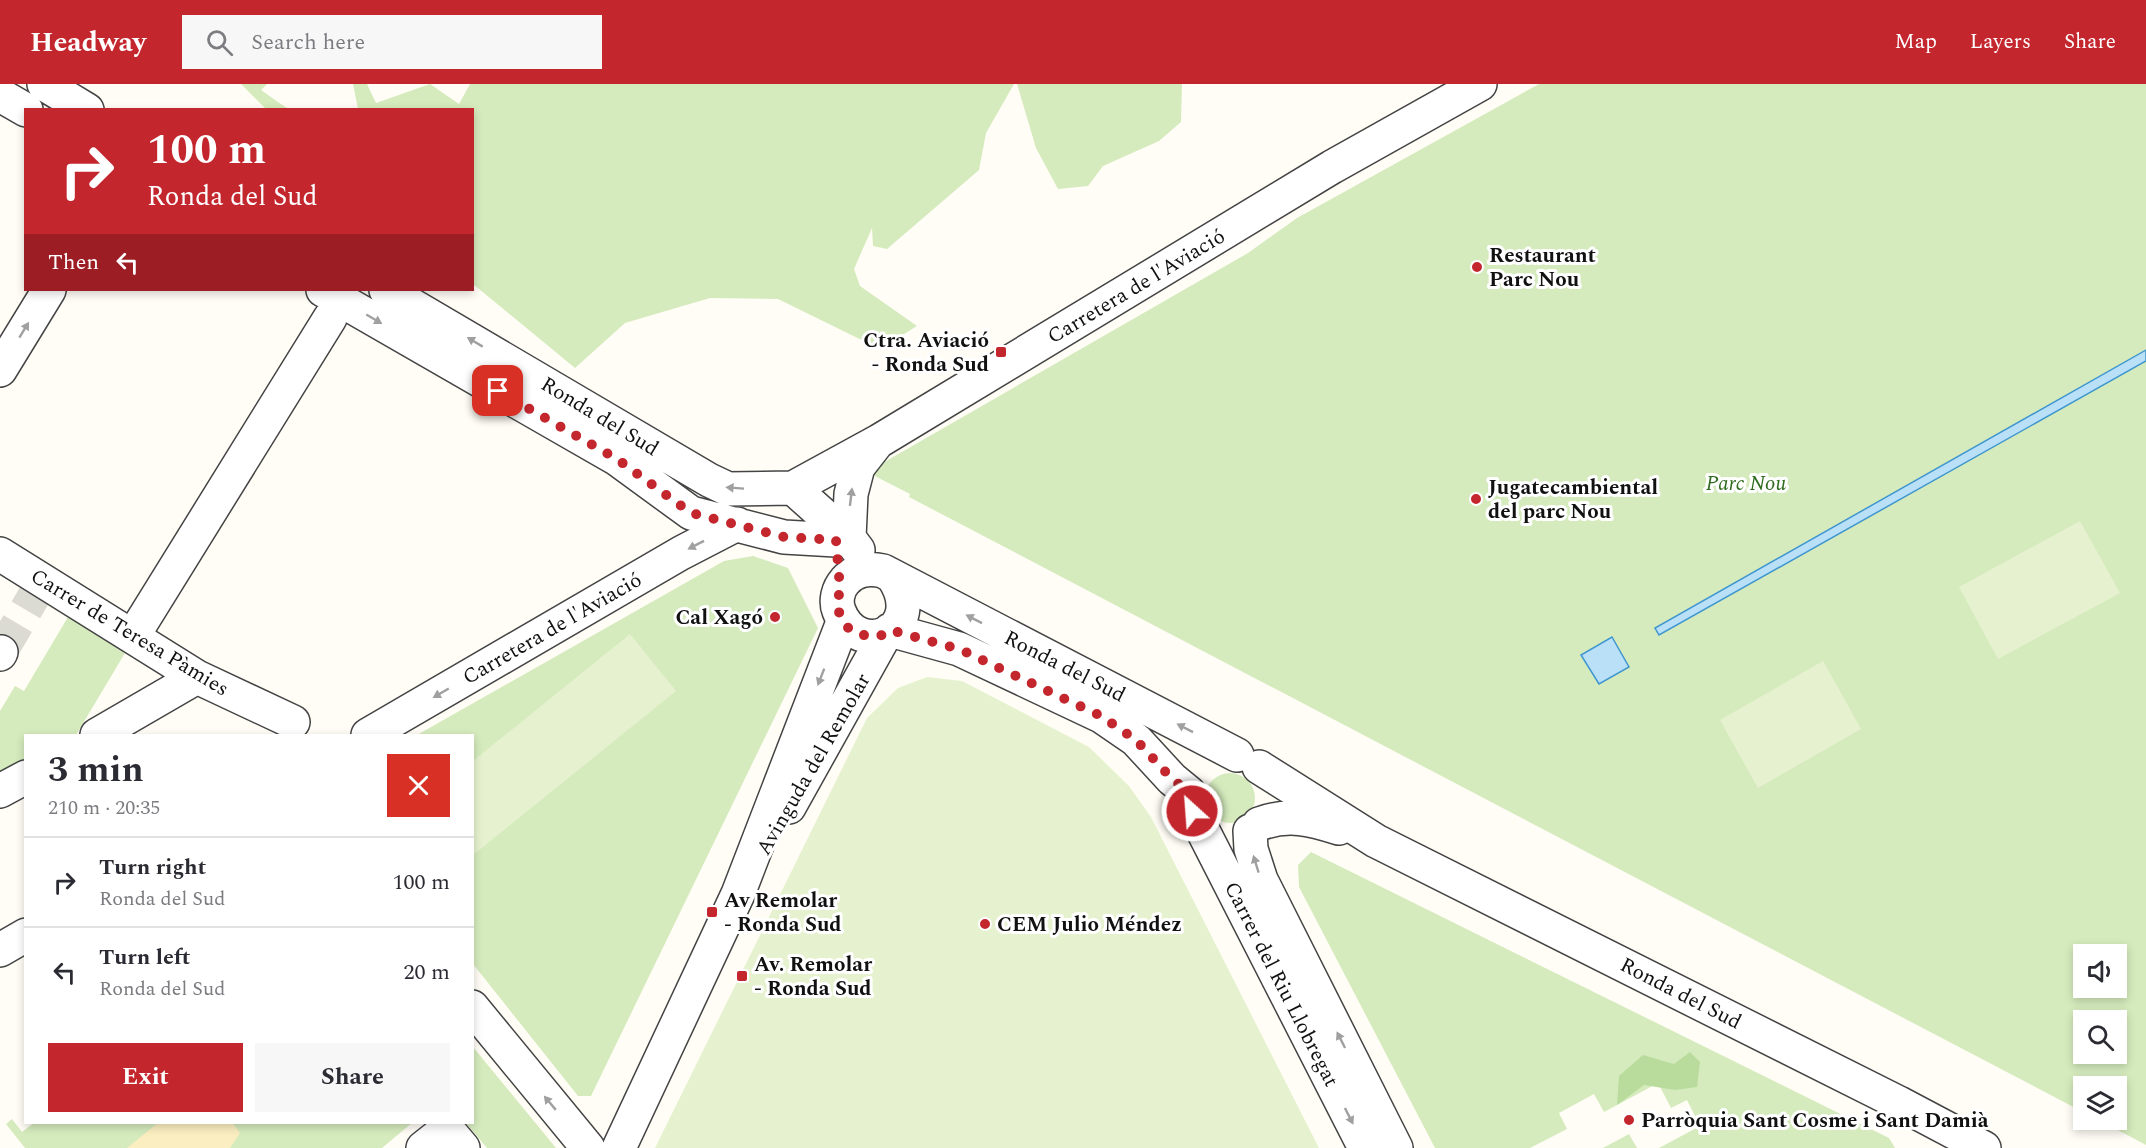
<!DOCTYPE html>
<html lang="en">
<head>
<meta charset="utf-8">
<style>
	body { margin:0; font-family:Spectral,serif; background:#f7f7f7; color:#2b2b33; height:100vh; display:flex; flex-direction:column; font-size:22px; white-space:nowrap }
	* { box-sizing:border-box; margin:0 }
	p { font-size:20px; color:#7c7c81 }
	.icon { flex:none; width:33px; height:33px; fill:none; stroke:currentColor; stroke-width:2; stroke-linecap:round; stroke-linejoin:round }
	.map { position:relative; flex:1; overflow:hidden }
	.side { position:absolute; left:24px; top:650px; width:450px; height:390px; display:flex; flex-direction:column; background:#fff; border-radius:0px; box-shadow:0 3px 9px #0003 }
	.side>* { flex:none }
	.banner { position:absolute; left:24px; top:24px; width:450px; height:183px; border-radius:0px; box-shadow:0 3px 9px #0003; background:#c4262e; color:#fff; overflow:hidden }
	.tools { position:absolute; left:2073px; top:860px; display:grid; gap:12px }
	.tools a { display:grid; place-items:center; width:54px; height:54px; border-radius:0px; background:#fff; box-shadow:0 3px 9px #0003; font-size:30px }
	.pin { position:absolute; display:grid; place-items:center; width:51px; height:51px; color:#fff; margin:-26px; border-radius:12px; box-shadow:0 3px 9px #0006 }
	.me { position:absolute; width:66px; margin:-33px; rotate:334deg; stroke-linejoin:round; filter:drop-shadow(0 0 4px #0008) }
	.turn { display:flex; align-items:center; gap:21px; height:126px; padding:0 24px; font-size:27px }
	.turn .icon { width:78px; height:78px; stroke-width:2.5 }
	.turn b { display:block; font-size:42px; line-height:51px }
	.then { display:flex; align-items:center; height:57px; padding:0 24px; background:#0003; gap:12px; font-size:22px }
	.round { display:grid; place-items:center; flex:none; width:63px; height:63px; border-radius:0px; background:#f7f7f7 }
	.headline { display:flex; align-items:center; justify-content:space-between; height:102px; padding:0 24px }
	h1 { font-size:36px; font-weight:700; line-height:45px }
	.button { display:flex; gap:12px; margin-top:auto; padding:12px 24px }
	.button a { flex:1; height:69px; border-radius:0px; background:#c4262e; color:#fff; font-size:24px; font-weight:700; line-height:69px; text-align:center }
	.button a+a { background:#f7f7f7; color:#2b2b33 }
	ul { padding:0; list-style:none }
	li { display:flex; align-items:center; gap:18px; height:90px; padding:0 24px; border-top:2px solid #e1e1e2 }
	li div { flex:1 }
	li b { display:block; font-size:22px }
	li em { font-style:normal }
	header { display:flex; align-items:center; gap:36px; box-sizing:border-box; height:84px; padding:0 30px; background:#c4262e; color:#fff }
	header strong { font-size:28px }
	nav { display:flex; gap:33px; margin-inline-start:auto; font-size:21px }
	.search { width:420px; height:54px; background:#f7f7f7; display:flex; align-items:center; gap:15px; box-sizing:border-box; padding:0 21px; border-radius:0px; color:#7c7c81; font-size:22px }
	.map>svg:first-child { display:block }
	.green { fill:#d5ebbd; fill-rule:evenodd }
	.forest { fill:#b9dc9c }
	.sand { fill:#fbeec1 }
	.pitch { fill:#e6f2cf }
	.water { fill:#b9e0f7; stroke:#3f96cf; stroke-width:1.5 }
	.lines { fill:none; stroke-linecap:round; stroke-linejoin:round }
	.minor-tunnel { stroke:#dbdad3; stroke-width:33; stroke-dasharray:33 16; stroke-linecap:butt }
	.minor-casing { stroke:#444; stroke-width:36 }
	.minor { stroke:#fff; stroke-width:33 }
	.oneway { fill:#a0a0a0 }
	.route { stroke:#c4262e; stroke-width:10; stroke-dasharray:0 18 }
	.poi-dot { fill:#c4262e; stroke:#fff; stroke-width:2 }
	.labels { text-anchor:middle; stroke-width:6; stroke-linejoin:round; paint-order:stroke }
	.poi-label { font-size:21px; font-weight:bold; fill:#111; stroke:#fff; text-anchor:start }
	.street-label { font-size:21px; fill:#111; stroke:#fff }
	.park-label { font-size:21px; font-style:italic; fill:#2f6b1f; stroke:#fff }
</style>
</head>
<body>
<header>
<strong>Headway</strong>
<div class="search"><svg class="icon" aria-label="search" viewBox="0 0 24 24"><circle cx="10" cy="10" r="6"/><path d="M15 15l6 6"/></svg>Search here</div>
<nav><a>Map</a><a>Layers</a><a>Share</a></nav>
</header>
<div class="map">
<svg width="2146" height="1064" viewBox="0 0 2146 1064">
	<rect width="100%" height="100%" fill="#fffdf5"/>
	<!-- green -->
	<path class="green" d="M 241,0 L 267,0 L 261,6 L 288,25 L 266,25 Z
		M 353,0 L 367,0 L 376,19 L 430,0 L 459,20 L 470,0 L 1014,0 L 986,49 L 979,86 L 887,165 L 873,162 L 872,144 L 854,185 L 860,202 L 917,242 L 880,265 L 778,215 L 710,214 L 625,239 L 575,284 L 473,200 L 472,26 L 358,25 Z
		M 1017,0 L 1182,0 L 1181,38 L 1159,57 L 1103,82 L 1088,102 L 1058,105 L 1036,64 Z
		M 1539,0 L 2146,0 L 2146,1061 L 2097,1035 L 2116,1035 L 2116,1002 L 2084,1002 L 2083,1028 L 909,413 L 910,410 L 867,388 L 1248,169 L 1297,134 ZM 2084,870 L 2116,870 L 2116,903 L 2084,903 ZM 2084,936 L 2116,936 L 2116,969 L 2084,969 Z
		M 753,472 L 788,484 L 818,544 L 591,1012 L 578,1012 L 473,880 L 472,651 L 417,651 L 724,477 Z
		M 68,533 L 125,569 L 76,651 L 26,651 L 25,682 L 0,697 L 0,627 L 15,602 L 24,607 Z
		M1205 714a25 25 0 1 1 50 0a25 25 0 1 1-50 0Z
		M 1311,768 L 1889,1054 L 1895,1064 L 1659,1064 L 1700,1042 L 1687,1016 L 1671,1024 L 1658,999 L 1604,1028 L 1594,1010 L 1559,1029 L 1567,1045 L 1530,1064 L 1435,1064 L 1299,803 L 1298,781 Z
		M 473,963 L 556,1064 L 487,1064 L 465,1038 L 472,1038 Z
		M 12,1035 L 22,1048 L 35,1038 L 413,1038 L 382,1064 L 25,1064 L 6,1040 Z
		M 1629,1050 L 1637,1064 L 1603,1064 Z"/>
	<!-- forest -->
	<path class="forest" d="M 1690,968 L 1700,978 L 1697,1003 L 1675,1006 L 1644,1001 L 1617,1021 L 1619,992 L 1643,971 L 1674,980 Z"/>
	<!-- sand -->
	<path class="sand" d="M 159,1038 L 232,1038 L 240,1049 L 230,1064 L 127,1064 Z"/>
	<!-- pitch -->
	<path class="pitch" d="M 2080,437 L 2120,509 L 1998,575 L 1959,503 Z
		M 630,550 L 676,607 L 473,771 L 473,677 Z
		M 1823,577 L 1861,645 L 1758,704 L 1720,636 Z
		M 927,593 L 962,597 L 1089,663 L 1129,702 L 1151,733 L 1319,1064 L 655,1064 L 867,634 L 898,604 Z"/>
	<!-- water -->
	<path class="water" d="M 2146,266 L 2146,277 L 1659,551 L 1655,544 Z
		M 1612,553 L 1629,583 L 1599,600 L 1581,571 Z"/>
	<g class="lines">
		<!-- minor-tunnel -->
		<path class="minor-tunnel" d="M 1,568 L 34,512"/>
		<defs>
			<path id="minor" d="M 44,0 L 87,26
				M 0,11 L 26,26
				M 323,206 L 617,375 L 691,429 L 784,453 L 836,456
				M 386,206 L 709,396 L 728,405 L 793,404 L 849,454
				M 0,286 L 49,206
				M 793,404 L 879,357 L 1332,83 L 1480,0
				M 858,466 L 849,454 L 851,410 L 858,383 L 876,360
				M 0,470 L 197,593 L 293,638
				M 893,493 C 929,547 858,577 839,527 C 835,517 838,505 845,497 C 856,485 869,484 883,487 L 1237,671
				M 890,546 L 959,565 L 1101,632 L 1136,656 L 1172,695 L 1189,709
				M 133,552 L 330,234
				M 0,570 L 1,568
				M 97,651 L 197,593
				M 368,651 L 681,469 L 737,440
				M 1259,683 L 1376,757 L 1899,1019 L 1984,1064
				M 0,707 L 26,693
				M 789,723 L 886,549
				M 1198,737 L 1365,1064
				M 1259,740 C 1288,729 1311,735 1339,744
				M 1250,747 L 1251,765 L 1261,796 L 1396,1064
				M 0,866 L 26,851
				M 472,923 L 588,1064
				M 423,1064 L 447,1045 L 463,1064
				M 619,1064 L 738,810 L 843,538"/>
		</defs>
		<!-- minor casing -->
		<use href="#minor" class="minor-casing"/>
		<!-- minor -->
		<use href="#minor" class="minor"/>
	</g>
	<!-- one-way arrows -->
	<defs><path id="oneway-solid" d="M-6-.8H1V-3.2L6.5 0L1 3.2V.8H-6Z" transform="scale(1.5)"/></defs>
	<g class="oneway">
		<use href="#oneway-solid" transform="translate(374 235) rotate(30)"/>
		<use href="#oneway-solid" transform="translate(24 246) rotate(-59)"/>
		<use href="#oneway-solid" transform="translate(475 258) rotate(-149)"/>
		<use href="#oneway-solid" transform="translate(735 404) rotate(-176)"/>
		<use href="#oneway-solid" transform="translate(851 413) rotate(-83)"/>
		<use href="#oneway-solid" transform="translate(696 461) rotate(153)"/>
		<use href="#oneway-solid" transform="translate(974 535) rotate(-153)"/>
		<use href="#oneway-solid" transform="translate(821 593) rotate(111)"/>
		<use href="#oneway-solid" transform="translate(441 609) rotate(150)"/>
		<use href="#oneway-solid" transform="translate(1185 644) rotate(-153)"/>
		<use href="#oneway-solid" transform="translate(1256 780) rotate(-107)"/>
		<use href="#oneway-solid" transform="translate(1341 956) rotate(-117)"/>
		<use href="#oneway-solid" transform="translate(550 1019) rotate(-130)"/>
		<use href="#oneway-solid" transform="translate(1349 1032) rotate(63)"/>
	</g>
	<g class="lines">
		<!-- route -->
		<path class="route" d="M 498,307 L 617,375 L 691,429 L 784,453 L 836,456 L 840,504 L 837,523 L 843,538 L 851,547 L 870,553 L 880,552 L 890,546 L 959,565 L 1101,632 L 1136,656 L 1172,695 L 1190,709 L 1192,727"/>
	</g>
	<!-- markers -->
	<g class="poi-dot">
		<circle cx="1477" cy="183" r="6"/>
		<rect x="995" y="262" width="12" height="12" rx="3"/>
		<circle cx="1476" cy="415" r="6"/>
		<circle cx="775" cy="533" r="6"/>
		<rect x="706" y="822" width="12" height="12" rx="3"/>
		<circle cx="985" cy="840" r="6"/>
		<rect x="736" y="886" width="12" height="12" rx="3"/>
		<circle cx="1629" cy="1036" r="6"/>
	</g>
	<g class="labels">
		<!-- poi labels -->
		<g class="poi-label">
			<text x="1489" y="178">Restaurant<tspan x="1489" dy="24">Parc Nou</tspan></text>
			<text x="989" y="263" text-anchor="end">Ctra. Aviació<tspan x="989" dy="24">- Ronda Sud</tspan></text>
			<text x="1488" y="410">Jugatecambiental<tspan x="1488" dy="24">del parc Nou</tspan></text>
			<text x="763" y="540" text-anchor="end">Cal Xagó</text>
			<text x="724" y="823">Av Remolar<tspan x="724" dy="24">- Ronda Sud</tspan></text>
			<text x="997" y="847">CEM Julio Méndez</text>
			<text x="754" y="887">Av. Remolar<tspan x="754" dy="24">- Ronda Sud</tspan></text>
			<text x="1641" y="1043">Parròquia Sant Cosme i Sant Damià</text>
		</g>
		<!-- street labels -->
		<g class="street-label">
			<text transform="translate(1136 202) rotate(-31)" y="7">Carretera de l'Aviació</text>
			<text transform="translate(600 332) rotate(31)" y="7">Ronda del Sud</text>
			<text transform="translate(552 544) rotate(-30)" y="7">Carretera de l'Aviació</text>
			<text transform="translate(130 548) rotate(31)" y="7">Carrer de Teresa Pàmies</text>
			<text transform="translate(1065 582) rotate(27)" y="7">Ronda del Sud</text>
			<text transform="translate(813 680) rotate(-60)" y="7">Avinguda del Remolar</text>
			<text transform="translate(1282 900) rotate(63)" y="7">Carrer del Riu Llobregat</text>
			<text transform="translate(1681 909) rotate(27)" y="7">Ronda del Sud</text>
		</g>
		<!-- park labels -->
		<g class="park-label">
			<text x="1746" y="406">Parc Nou</text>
		</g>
	</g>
</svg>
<div class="tools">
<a><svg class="icon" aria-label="sound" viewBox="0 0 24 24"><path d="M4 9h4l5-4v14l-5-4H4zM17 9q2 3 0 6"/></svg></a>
<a><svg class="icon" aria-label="search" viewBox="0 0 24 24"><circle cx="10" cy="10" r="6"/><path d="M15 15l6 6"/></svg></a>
<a><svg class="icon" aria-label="layers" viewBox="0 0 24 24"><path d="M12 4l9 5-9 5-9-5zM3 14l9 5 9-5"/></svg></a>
</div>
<div class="pin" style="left:498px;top:307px;background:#d93025"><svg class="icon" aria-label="arrive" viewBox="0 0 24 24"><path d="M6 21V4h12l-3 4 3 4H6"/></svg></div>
<svg class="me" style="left:1192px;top:727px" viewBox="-20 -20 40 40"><circle r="17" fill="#c4262e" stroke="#fff" stroke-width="3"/><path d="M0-11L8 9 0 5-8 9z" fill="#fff"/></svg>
<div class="banner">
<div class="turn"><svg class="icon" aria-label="right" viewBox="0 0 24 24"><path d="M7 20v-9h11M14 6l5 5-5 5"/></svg><div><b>100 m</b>Ronda del Sud</div></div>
<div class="then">Then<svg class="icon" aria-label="left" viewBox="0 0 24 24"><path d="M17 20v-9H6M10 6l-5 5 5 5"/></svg></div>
</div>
<section class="side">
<div class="headline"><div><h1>3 min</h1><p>210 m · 20:35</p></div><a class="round" style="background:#d93025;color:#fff"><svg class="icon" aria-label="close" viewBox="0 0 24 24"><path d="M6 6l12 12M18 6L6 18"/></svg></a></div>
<ul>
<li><svg class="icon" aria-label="right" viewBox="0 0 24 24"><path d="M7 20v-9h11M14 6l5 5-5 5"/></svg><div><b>Turn right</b><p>Ronda del Sud</p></div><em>100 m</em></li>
<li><svg class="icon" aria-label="left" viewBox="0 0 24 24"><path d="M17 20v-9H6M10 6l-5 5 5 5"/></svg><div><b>Turn left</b><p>Ronda del Sud</p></div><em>20 m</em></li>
</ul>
<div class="button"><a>Exit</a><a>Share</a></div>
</section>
</div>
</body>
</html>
